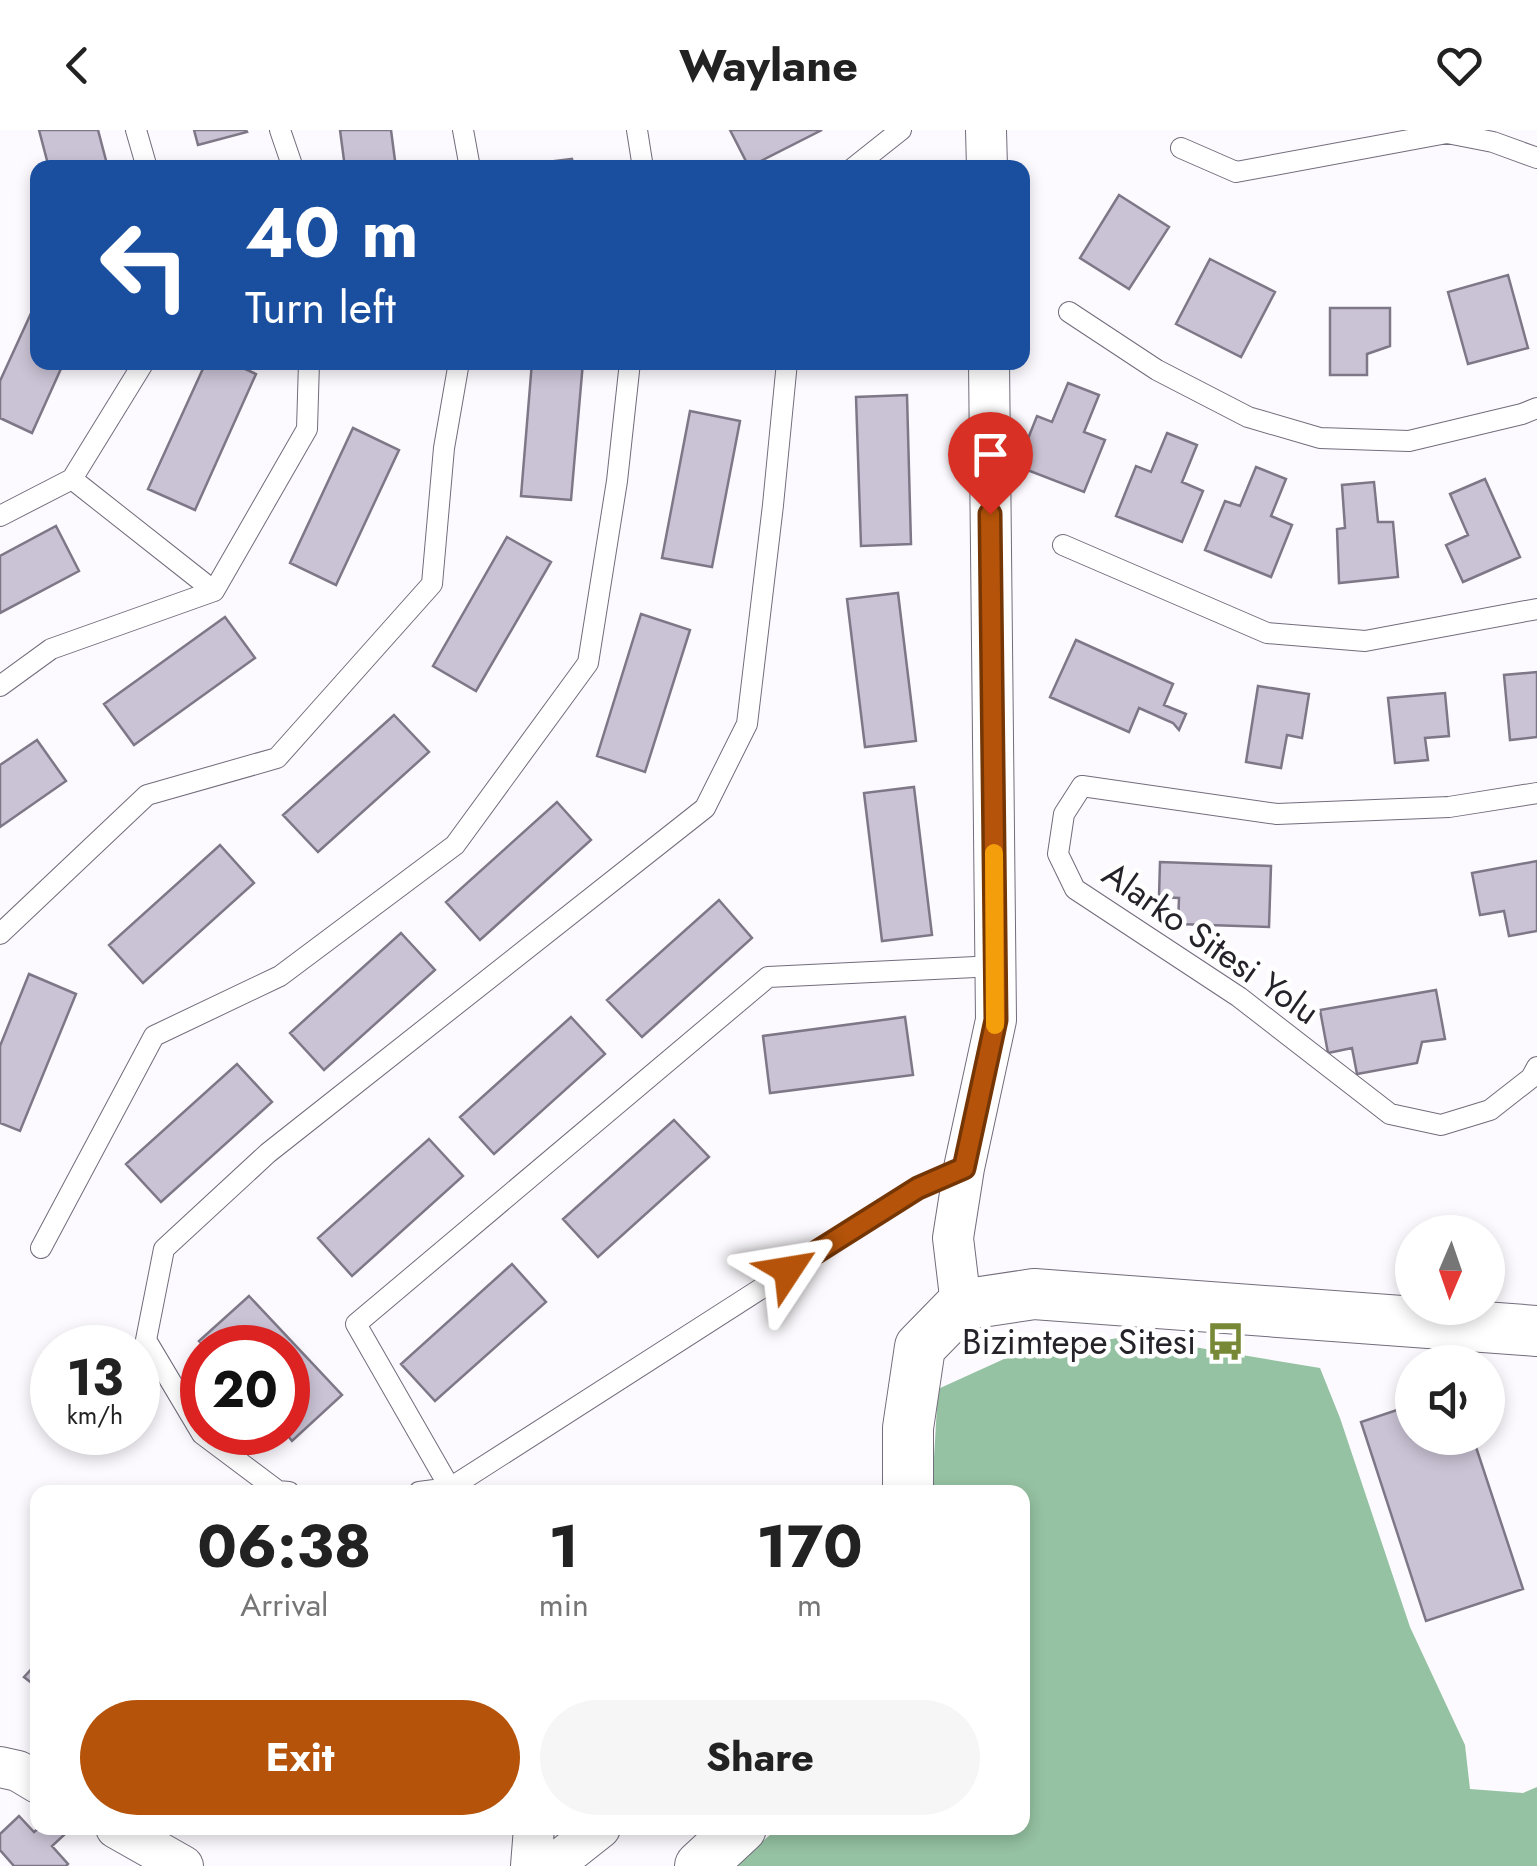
<!DOCTYPE html>
<html lang="en">
<head>
<meta charset="utf-8">
<style>
	body { margin:0; font-family:Jost,sans-serif; background:#f6f6f6; color:#222; height:100vh; display:flex; flex-direction:column; font-size:38px; white-space:nowrap }
	* { box-sizing:border-box; margin:0 }
	p { font-size:32px; color:#767676 }
	.icon { flex:none; width:55px; height:55px; fill:none; stroke:currentColor; stroke-width:2; stroke-linecap:round; stroke-linejoin:round }
	.map { position:relative; flex:1; overflow:hidden }
	.sheet { position:absolute; left:30px; top:1355px; width:1000px; height:350px; display:flex; flex-direction:column; background:#fff; border-radius:20px; box-shadow:0 5px 15px #0003 }
	.sheet>* { flex:none }
	.hud { position:absolute; left:30px; top:30px; width:1000px; height:210px; border-radius:20px; box-shadow:0 5px 15px #0003; background:#1a4fa0; color:#fff; overflow:hidden }
	.needle { width:65px; rotate:182deg }
	.tools { position:absolute; left:1395px; top:1085px; display:grid; gap:20px }
	.tools a { display:grid; place-items:center; width:110px; height:110px; border-radius:50%; background:#fff; box-shadow:0 5px 15px #0003; font-size:50px }
	.speed { position:absolute; left:30px; top:1195px; display:flex; gap:20px; font-size:50px; font-weight:700; text-align:center }
	.speed>* { display:grid; place-content:center; width:130px; height:130px; border-radius:50%; background:#fff; box-shadow:0 5px 15px #0003; line-height:1 }
	.speed small { font-size:25px; font-weight:400 }
	.speed .limit { border:15px solid #d22; background:#fff; color:#111 }
	.pin { position:absolute; display:grid; place-items:center; width:85px; height:85px; color:#fff; margin:-102px -42px; border-radius:50% 50% 50% 0; rotate:-45deg; box-shadow:0 0 10px #0007 }
	.pin .icon { rotate:45deg }
	.me { position:absolute; width:110px; margin:-55px; rotate:57deg; stroke-linejoin:round; filter:drop-shadow(0 0 8px #0008) }
	.turn { display:flex; align-items:center; gap:35px; height:210px; padding:0 50px; font-size:45px }
	.turn .icon { width:130px; height:130px; stroke-width:2.5 }
	.turn b { display:block; font-size:70px; line-height:85px }
	.eta { display:flex; justify-content:space-evenly; align-items:center; height:170px; text-align:center }
	.eta b { font-size:60px; font-weight:700; line-height:70px }
	.button { display:flex; gap:20px; margin-top:auto; padding:20px 50px }
	.button a { flex:1; height:115px; border-radius:60px; background:#b45309; color:#fff; font-size:40px; font-weight:700; line-height:115px; text-align:center }
	.button a+a { background:#f6f6f6; color:#222 }
	header { display:flex; justify-content:space-between; align-items:center; height:130px; padding:0 50px; background:#fff; font-size:45px; font-weight:700 }
	.map>svg:first-child { display:block }
	.forest { fill:#95c2a2 }
	.building { fill:#cac3d5; stroke:#7e7787; stroke-width:2.5 }
	.lines { fill:none; stroke-linecap:round; stroke-linejoin:round }
	.service-casing { stroke:#736c7c; stroke-width:22 }
	.minor-casing { stroke:#736c7c; stroke-width:42 }
	.tertiary-casing { stroke:#736c7c; stroke-width:52 }
	.service { stroke:#fff; stroke-width:20 }
	.minor { stroke:#fff; stroke-width:40 }
	.tertiary { stroke:#fff; stroke-width:50 }
	.route-casing { stroke:#753606; stroke-width:25 }
	.route { stroke:#b45309; stroke-width:18 }
	.slow { stroke:#f59e0b; stroke-width:18 }
	.labels { text-anchor:middle; stroke-width:9; stroke-linejoin:round; paint-order:stroke }
	.street-label { font-size:35px; fill:#252329; stroke:#fff }
	.poi-label { font-size:35px; fill:#252329; stroke:#fff; text-anchor:end }
</style>
</head>
<body>
<header><svg class="icon" aria-label="back" viewBox="0 0 24 24"><path d="M15 5l-7 7 7 7"/></svg>Waylane<svg class="icon" aria-label="heart" viewBox="0 0 24 24"><path d="M12 20l-8-8c-3-5 5-10 8-4 3-6 11-1 8 4z"/></svg></header>
<div class="map">
<svg width="1537" height="1736" viewBox="0 0 1537 1736">
	<rect width="100%" height="100%" fill="#fcfafe"/>
	<!-- forest -->
	<path class="forest" d="M 1128,1206 L 1320,1238 L 1340,1288 L 1410,1497 L 1465,1615 L 1470,1659 L 1523,1663 L 1537,1657 L 1537,1736 L 734,1736 L 778,1698 L 1022,1698 L 1022,1362 L 932,1362 L 938,1259 L 1004,1229 Z"/>
	<!-- building -->
	<path class="building" d="M 39,0 L 98,0 L 108,38 L 49,38 Z
		M 194,0 L 246,0 L 247,2 L 198,15 Z
		M 340,0 L 391,0 L 396,38 L 345,38 Z
		M 730,0 L 822,0 L 749,37 Z
		M 572,29 L 574,38 L 522,38 L 522,35 Z
		M 1119,65 L 1169,97 L 1129,159 L 1080,128 Z
		M 1210,129 L 1275,162 L 1241,227 L 1176,194 Z
		M 1508,145 L 1528,218 L 1468,234 L 1448,162 Z
		M 38,168 L 38,232 L 64,232 L 32,303 L 0,288 L 0,251 Z
		M 1330,178 L 1390,178 L 1390,216 L 1367,224 L 1367,245 L 1330,245 Z
		M 206,232 L 230,232 L 256,244 L 195,380 L 148,359 Z
		M 355,232 L 406,232 L 406,237 L 356,237 Z
		M 532,232 L 583,232 L 571,370 L 521,366 Z
		M 1068,253 L 1099,265 L 1084,302 L 1105,310 L 1084,362 L 1017,336 L 1037,286 L 1052,292 Z
		M 907,265 L 911,414 L 861,416 L 856,267 Z
		M 690,281 L 740,291 L 712,437 L 662,428 Z
		M 353,298 L 399,320 L 336,455 L 290,433 Z
		M 1167,303 L 1197,315 L 1182,352 L 1203,361 L 1182,412 L 1116,386 L 1136,336 L 1151,342 Z
		M 1256,337 L 1286,349 L 1271,386 L 1292,395 L 1271,447 L 1205,420 L 1225,371 L 1240,376 Z
		M 1485,349 L 1520,427 L 1463,452 L 1446,415 L 1468,405 L 1450,364 Z
		M 1374,352 L 1378,392 L 1393,392 L 1398,447 L 1339,453 L 1337,399 L 1345,398 L 1342,355 Z
		M 56,396 L 79,441 L 0,483 L 0,426 Z
		M 507,407 L 551,432 L 476,561 L 433,536 Z
		M 898,463 L 916,611 L 865,617 L 847,469 Z
		M 641,484 L 690,500 L 645,642 L 597,626 Z
		M 225,487 L 255,528 L 134,615 L 104,574 Z
		M 1076,510 L 1173,554 L 1164,575 L 1186,584 L 1179,600 L 1173,593 L 1139,578 L 1129,602 L 1050,567 Z
		M 1537,542 L 1537,607 L 1510,610 L 1504,545 Z
		M 1258,556 L 1309,564 L 1302,608 L 1287,605 L 1281,638 L 1246,632 Z
		M 1445,563 L 1449,606 L 1425,608 L 1428,630 L 1395,633 L 1388,568 Z
		M 394,585 L 429,622 L 318,722 L 283,685 Z
		M 37,610 L 66,651 L 0,697 L 0,635 Z
		M 914,657 L 932,805 L 882,811 L 864,663 Z
		M 557,672 L 591,710 L 480,810 L 446,772 Z
		M 220,715 L 254,753 L 143,853 L 109,815 Z
		M 1537,731 L 1537,801 L 1509,806 L 1504,781 L 1480,785 L 1472,743 Z
		M 1160,732 L 1271,736 L 1269,797 L 1178,794 L 1179,768 L 1159,767 Z
		M 719,770 L 752,808 L 642,907 L 607,870 Z
		M 401,803 L 435,840 L 324,940 L 290,903 Z
		M 29,844 L 76,864 L 20,1001 L 0,993 L 0,916 Z
		M 1436,860 L 1445,909 L 1422,912 L 1417,933 L 1357,944 L 1352,918 L 1328,923 L 1320,880 Z
		M 571,887 L 605,924 L 494,1024 L 460,987 Z
		M 905,887 L 913,945 L 770,963 L 763,906 Z
		M 237,934 L 272,972 L 161,1072 L 126,1034 Z
		M 674,990 L 709,1027 L 598,1127 L 563,1089 Z
		M 429,1009 L 463,1046 L 352,1146 L 318,1108 Z
		M 512,1134 L 546,1172 L 435,1271 L 401,1234 Z
		M 249,1166 L 342,1265 L 292,1311 L 285,1302 L 288,1302 L 288,1218 L 206,1218 L 199,1211 Z
		M 1412,1275 L 1412,1308 L 1473,1308 L 1523,1459 L 1426,1491 L 1361,1292 Z
		M 38,1532 L 38,1558 L 24,1547 Z
		M 19,1686 L 34,1702 L 39,1698 L 57,1698 L 64,1705 L 52,1716 L 68,1734 L 66,1736 L 14,1736 L 0,1720 L 0,1704 Z"/>
	<g class="lines">
		<defs>
			<path id="service" d="M 136,0 L 147,38
				M 280,0 L 293,38
				M 463,0 L 470,38
				M 637,0 L 643,38
				M 1181,18 L 1236,42 L 1447,3 L 1493,12 L 1537,28
				M 853,38 L 901,0
				M 1069,182 L 1157,240 L 1248,287 L 1320,308 L 1409,311 L 1522,284 L 1537,278
				M 72,349 L 214,461
				M 0,386 L 72,349 L 144,232
				M 1063,415 L 1267,503 L 1365,511 L 1537,479
				M 0,556 L 51,519 L 214,461 L 307,299 L 309,232
				M 1537,663 L 1449,677 L 1277,684 L 1082,656 L 1064,684 L 1058,724 L 1075,759 L 1239,867 L 1390,984 L 1441,995 L 1490,980 L 1531,948 L 1537,937
				M 0,804 L 147,665 L 277,628 L 432,454 L 444,318 L 459,232
				M 41,1118 L 154,906 L 280,846 L 455,715 L 588,533 L 617,351 L 630,232
				M 450,1358 L 356,1194 L 768,847 L 996,836
				M 289,1362 L 278,1361 L 202,1304 L 146,1210 L 164,1119 L 268,1023 L 705,678 L 747,594 L 773,375 L 787,232
				M 419,1362 L 450,1358 L 918,1058 L 964,1038"/>
			<path id="minor" d="M 986,0 L 987,38
				M 961,1175 L 953,1108 L 964,1038 L 996,890 L 989,232
				M 0,1637 L 18,1641 L 38,1653
				M 116,1698 L 183,1736
				M 531,1736 L 534,1698
				M 552,1736 L 600,1698"/>
			<path id="tertiary" d="M 908,1362 L 908,1298 L 920,1217 L 961,1175 L 1034,1164 L 1537,1201
				M 700,1736 L 741,1698"/>
		</defs>
		<!-- service casing -->
		<use href="#service" class="service-casing"/>
		<!-- minor casing -->
		<use href="#minor" class="minor-casing"/>
		<!-- tertiary casing -->
		<use href="#tertiary" class="tertiary-casing"/>
		<!-- service -->
		<use href="#service" class="service"/>
		<!-- minor -->
		<use href="#minor" class="minor"/>
		<!-- tertiary -->
		<use href="#tertiary" class="tertiary"/>
	</g>
	<g class="lines">
		<defs>
			<path id="route" d="M 788,1140 L 918,1058 L 964,1038 L 996,890 L 990,384"/>
		</defs>
		<!-- route casing -->
		<use href="#route" class="route-casing"/>
		<!-- route -->
		<use href="#route" class="route"/>
		<!-- slow -->
		<path class="slow" d="M 994,723 L 995,895"/>
	</g>
	<!-- icons -->
	<defs>
		<symbol id="bus-bare" viewBox="-9 -9 18 18"><path d="M-5-6H5V4H4V6H2V4H-2V6H-4V4H-5ZM-3.5-4V0h7V-4ZM-3.5 1.2v1.5H-2V1.2ZM2 1.2v1.5H3.5V1.2Z" fill="#778837" stroke="#fff" stroke-width="2.5" paint-order="stroke"/></symbol>
	</defs>
	<g fill-rule="evenodd">
		<use href="#bus-bare" x="1198" y="1184" width="55" height="55"/>
	</g>
	<g class="labels">
		<!-- street labels -->
		<g class="street-label">
			<text transform="translate(1211 813) rotate(35)" y="12">Alarko Sitesi Yolu</text>
		</g>
		<!-- poi labels -->
		<g class="poi-label">
			<text x="1196" y="1224">Bizimtepe Sitesi</text>
		</g>
	</g>
</svg>
<div class="tools">
<a><svg class="needle" viewBox="-14 -14 28 28"><path d="M0-13l5 13h-10z" fill="#e53935"/><path d="M0 13l5-13h-10z" fill="#767676"/></svg></a>
<a><svg class="icon" aria-label="sound" viewBox="0 0 24 24"><path d="M4 9h4l5-4v14l-5-4H4zM17 9q2 3 0 6"/></svg></a>
</div>
<div class="speed"><div>13<small>km/h</small></div><div class="limit">20</div></div>
<div class="pin" style="left:990px;top:384px;background:#d93025"><svg class="icon" aria-label="arrive" viewBox="0 0 24 24"><path d="M6 21V4h12l-3 4 3 4H6"/></svg></div>
<svg class="me" style="left:788px;top:1140px" viewBox="-20 -20 40 40"><path d="M0-17L14 15 0 8-14 15z" fill="#b45309" stroke="#fff" stroke-width="4"/></svg>
<div class="hud">
<div class="turn"><svg class="icon" aria-label="left" viewBox="0 0 24 24"><path d="M17 20v-9H6M10 6l-5 5 5 5"/></svg><div><b>40 m</b>Turn left</div></div>
</div>
<section class="sheet">
<div class="eta">
<div><b>06:38</b><p>Arrival</p></div>
<div><b>1</b><p>min</p></div>
<div><b>170</b><p>m</p></div>
</div>
<div class="button"><a>Exit</a><a>Share</a></div>
</section>
</div>
</body>
</html>
